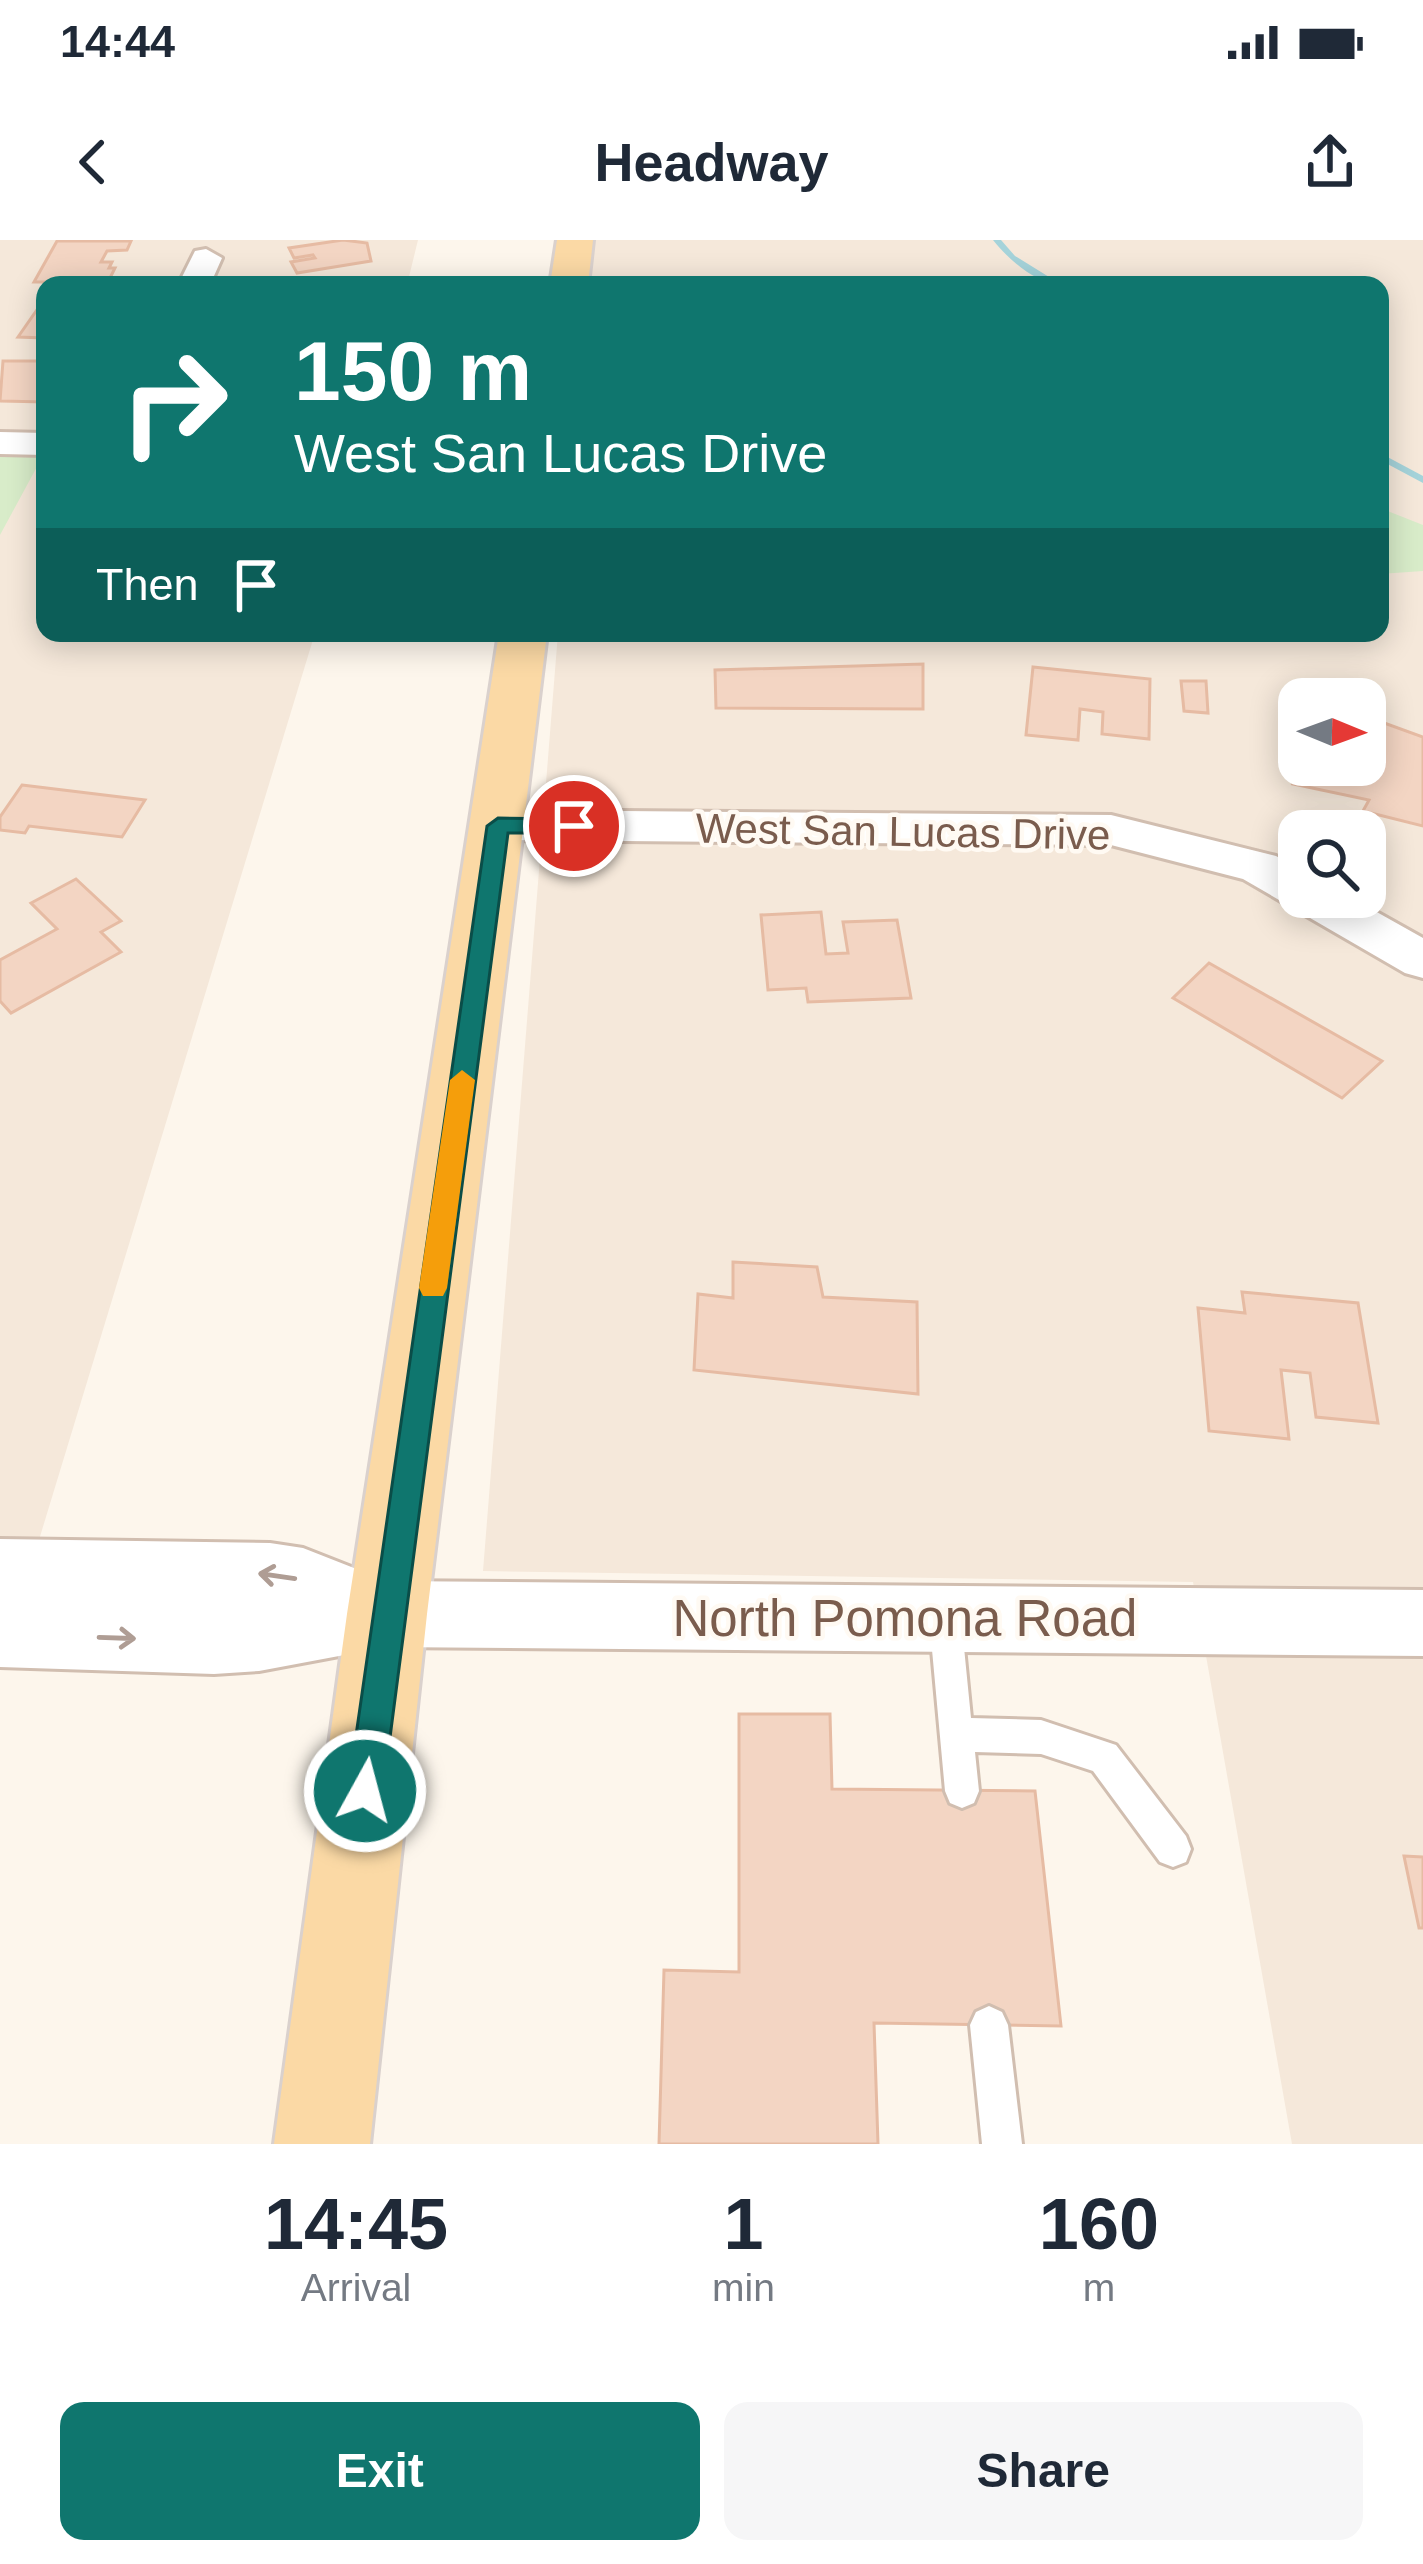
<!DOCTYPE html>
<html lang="en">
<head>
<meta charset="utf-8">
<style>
	body { margin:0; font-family:Helvetica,sans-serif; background:#f6f6f7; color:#1f2937; height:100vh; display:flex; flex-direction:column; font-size:45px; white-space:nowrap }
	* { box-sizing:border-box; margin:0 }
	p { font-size:39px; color:#747a83 }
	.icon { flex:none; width:66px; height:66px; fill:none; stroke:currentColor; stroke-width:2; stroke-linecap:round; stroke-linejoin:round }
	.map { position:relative; height:1904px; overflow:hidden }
	.sheet { display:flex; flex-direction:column; background:#fff; flex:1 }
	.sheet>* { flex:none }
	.top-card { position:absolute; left:36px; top:36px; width:1353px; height:366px; border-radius:24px; box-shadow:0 6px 30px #0003; background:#0f766e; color:#fff; overflow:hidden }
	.needle { width:78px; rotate:91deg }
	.fabs { position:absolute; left:1278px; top:438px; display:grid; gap:24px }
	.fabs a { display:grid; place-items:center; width:108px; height:108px; border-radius:24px; background:#fff; box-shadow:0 6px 30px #0003; font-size:60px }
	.pin { position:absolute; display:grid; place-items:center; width:102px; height:102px; color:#fff; margin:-51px; border:6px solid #fff; border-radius:50%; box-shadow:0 3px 12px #0007 }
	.me { position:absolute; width:132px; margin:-66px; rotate:7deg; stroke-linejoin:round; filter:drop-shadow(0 0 9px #0008) }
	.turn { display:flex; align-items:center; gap:42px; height:252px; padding:0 60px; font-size:54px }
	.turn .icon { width:156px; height:156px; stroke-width:2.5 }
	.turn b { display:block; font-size:84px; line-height:102px }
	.then { display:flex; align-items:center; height:114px; padding:0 60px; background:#0003; gap:24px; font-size:45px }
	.eta { display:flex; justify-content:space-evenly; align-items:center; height:204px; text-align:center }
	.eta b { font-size:72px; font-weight:700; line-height:84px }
	.cta { display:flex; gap:24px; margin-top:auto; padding:24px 60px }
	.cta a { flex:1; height:138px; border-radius:24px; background:#0f766e; color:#fff; font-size:48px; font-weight:700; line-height:138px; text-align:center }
	.cta a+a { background:#f6f6f7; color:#1f2937 }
	.status { display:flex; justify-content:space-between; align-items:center; height:84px; padding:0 60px; background:#fff; direction:ltr }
	.status svg { height:33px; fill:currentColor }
	header { display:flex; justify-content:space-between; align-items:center; height:156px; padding:0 60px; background:#fff; font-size:54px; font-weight:700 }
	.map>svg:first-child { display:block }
	.residential { fill:#f5e8da; fill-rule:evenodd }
	.green { fill:#d8ecc9 }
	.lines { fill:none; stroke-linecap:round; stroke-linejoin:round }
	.stream { fill:#a5d3da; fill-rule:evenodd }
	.building { fill:#f3d5c3; stroke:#e6bba3; stroke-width:3 }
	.lane-casing { stroke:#d1beb0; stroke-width:6 }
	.street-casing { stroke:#d1beb0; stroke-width:6 }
	.primary-casing { stroke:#dad1cd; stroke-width:6 }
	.lane { fill:#fff; fill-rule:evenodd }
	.street { fill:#fff; fill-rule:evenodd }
	.primary { fill:#fbd9a5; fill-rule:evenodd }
	.oneway { stroke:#af9d94 }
	.route { fill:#0f766e; stroke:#0a4d48; stroke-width:3 }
	.slow { fill:#f59e0b }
	.labels { text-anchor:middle; stroke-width:9; stroke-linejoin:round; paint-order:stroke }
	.street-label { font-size:42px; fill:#7a5c4d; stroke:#fffaf3 }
	.near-street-label { font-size:51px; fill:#7a5c4d; stroke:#fffaf3 }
</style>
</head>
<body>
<div class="status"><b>14:44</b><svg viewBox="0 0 49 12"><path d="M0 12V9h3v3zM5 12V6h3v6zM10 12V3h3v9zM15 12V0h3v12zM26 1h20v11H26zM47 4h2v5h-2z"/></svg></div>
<header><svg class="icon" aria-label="back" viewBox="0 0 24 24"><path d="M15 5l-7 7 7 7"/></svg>Headway<svg class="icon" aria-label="share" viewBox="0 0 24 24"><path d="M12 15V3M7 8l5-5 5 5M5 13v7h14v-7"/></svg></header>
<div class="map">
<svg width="1423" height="1904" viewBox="0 0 1423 1904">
	<rect width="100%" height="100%" fill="#fdf6ec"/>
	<!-- residential -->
	<path class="residential" d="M 0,0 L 418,0 L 407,45 L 45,45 L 45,393 L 315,393 L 0,1428 Z
		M 592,0 L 1423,0 L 1423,1904 L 1292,1904 L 1193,1342 L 483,1331 L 558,393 L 1380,393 L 1380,45 L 589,45 ZM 1299,459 L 1365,459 L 1365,525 L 1299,525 ZM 1299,591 L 1365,591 L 1365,657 L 1299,657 Z"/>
	<!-- green -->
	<path class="green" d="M 0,211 L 45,212 L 0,295 Z
		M 1380,268 L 1423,285 L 1423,331 L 1380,334 Z"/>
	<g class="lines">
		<!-- stream -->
		<path class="stream" d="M 993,0 L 1001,0 L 1015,16 L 1062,45 C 1036,44 1009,20 993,0 Z
			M 1380,213 L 1423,236 L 1423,243 L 1380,220 Z"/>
	</g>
	<!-- building -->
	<path class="building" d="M 343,0 L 367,3 L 371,21 L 297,33 L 291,22 L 315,18 L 313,15 L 294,18 L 289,8 Z
		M 57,1 L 131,1 L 127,10 L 107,11 L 101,22 L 112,22 L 109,28 L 115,28 L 108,42 L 34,42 Z
		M 41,64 L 45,64 L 45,98 L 18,97 Z
		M 3,121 L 45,121 L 45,162 L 0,161 Z
		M 923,424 L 923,469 L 716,468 L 715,430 Z
		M 1033,427 L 1150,439 L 1149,499 L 1102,494 L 1103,472 L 1080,469 L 1078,500 L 1026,495 Z
		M 1181,441 L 1206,441 L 1208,473 L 1184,471 Z
		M 1365,476 L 1423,497 L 1423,586 L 1363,571 L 1369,560 L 1293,544 L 1305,525 L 1365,525 Z
		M 22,545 L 145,560 L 122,597 L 29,586 L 25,593 L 0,590 L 0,577 Z
		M 76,639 L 121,681 L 101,692 L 121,712 L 11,773 L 0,761 L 0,720 L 57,689 L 31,663 Z
		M 821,672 L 826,714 L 848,713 L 843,682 L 897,680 L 911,758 L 808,762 L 806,748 L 768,750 L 761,675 Z
		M 1209,723 L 1382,821 L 1342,858 L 1173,758 Z
		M 733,1022 L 817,1027 L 823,1057 L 917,1062 L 918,1154 L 694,1130 L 698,1054 L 733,1058 Z
		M 1242,1052 L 1358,1063 L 1378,1183 L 1316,1177 L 1310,1133 L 1281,1130 L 1289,1199 L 1209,1191 L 1198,1068 L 1245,1073 Z
		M 739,1474 L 830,1474 L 832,1549 L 1035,1551 L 1061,1786 L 874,1783 L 878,1904 L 659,1904 L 664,1730 L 739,1732 Z
		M 1404,1616 L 1423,1617 L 1423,1688 L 1419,1688 Z"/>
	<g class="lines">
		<defs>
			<path id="lane" d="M 945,1362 L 957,1366 L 961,1377 L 971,1478 L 1041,1480 L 1116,1505 L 1186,1596 L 1191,1609 L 1186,1622 L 1173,1627 L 1160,1622 L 1093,1531 L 1041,1514 L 975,1512 L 979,1551 L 974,1563 L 962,1568 L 950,1563 L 945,1551 L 929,1377 L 933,1366 Z
				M 989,1766 L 1002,1772 L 1008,1785 L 1022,1904 L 982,1904 L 970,1785 L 976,1772 Z"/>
			<path id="street" d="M 206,9 L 222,18 L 210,45 L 178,45 L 195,11 Z
				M 0,192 L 45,193 L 45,215 L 0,214 Z
				M 498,570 L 1111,575 L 1276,616 L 1299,629 L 1299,657 L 1350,657 L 1423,698 L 1423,738 L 1405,733 L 1243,639 L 1111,605 L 498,600 L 481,596 L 475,585 L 481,574 Z
				M 0,1299 L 270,1303 L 303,1308 L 387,1341 L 1423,1350 L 1423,1416 L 387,1407 L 259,1431 L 214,1434 L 0,1427 Z"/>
			<path id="primary" d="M 557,0 L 593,0 L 588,45 L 550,45 Z
				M 499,393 L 547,393 L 427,1374 L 370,1904 L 274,1904 L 347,1374 Z"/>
		</defs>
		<!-- lane casing -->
		<use href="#lane" class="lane-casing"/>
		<!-- street casing -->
		<use href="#street" class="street-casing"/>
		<!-- primary casing -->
		<use href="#primary" class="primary-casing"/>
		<!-- lane -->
		<use href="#lane" class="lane"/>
		<!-- street -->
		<use href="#street" class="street"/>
		<!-- primary -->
		<use href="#primary" class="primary"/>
	</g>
	<!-- one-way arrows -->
	<defs><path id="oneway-shaft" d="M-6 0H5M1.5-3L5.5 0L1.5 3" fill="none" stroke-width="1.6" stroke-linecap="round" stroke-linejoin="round" transform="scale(3)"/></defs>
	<g class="oneway">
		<use href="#oneway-shaft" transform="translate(277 1336) rotate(-172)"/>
		<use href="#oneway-shaft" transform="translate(117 1398) rotate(2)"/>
	</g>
	<!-- route -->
	<path class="route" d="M 498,578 L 574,579 L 586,586 L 574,593 L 508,593 L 383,1551 L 378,1563 L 365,1568 L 353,1563 L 348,1551 L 487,586 Z"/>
	<!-- slow -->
	<path class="slow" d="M 462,830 L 475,840 L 447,1048 L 443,1056 L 423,1056 L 419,1048 L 450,840 Z"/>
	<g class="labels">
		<!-- street labels -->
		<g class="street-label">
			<text transform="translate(903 591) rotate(1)" y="15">West San Lucas Drive</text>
		</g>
		<!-- near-street labels -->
		<g class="near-street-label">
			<text x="905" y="1396">North Pomona Road</text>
		</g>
	</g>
</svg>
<div class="fabs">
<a><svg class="needle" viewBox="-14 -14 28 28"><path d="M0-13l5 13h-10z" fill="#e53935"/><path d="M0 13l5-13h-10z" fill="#747a83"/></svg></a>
<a><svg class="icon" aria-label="search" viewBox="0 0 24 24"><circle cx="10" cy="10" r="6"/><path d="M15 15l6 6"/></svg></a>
</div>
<div class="pin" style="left:574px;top:586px;background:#d93025"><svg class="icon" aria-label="arrive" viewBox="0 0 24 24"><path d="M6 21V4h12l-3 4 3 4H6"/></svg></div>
<svg class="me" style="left:365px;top:1551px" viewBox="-20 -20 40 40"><circle r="17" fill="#0f766e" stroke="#fff" stroke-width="3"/><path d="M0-11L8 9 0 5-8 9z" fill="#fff"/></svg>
<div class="top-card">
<div class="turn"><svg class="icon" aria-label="right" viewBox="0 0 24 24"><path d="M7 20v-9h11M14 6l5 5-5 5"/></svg><div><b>150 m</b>West San Lucas Drive</div></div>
<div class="then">Then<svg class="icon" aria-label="arrive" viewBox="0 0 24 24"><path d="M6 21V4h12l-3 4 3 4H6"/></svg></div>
</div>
</div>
<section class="sheet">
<div class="eta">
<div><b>14:45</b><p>Arrival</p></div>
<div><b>1</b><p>min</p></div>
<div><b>160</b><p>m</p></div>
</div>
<div class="cta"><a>Exit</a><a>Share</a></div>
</section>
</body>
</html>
